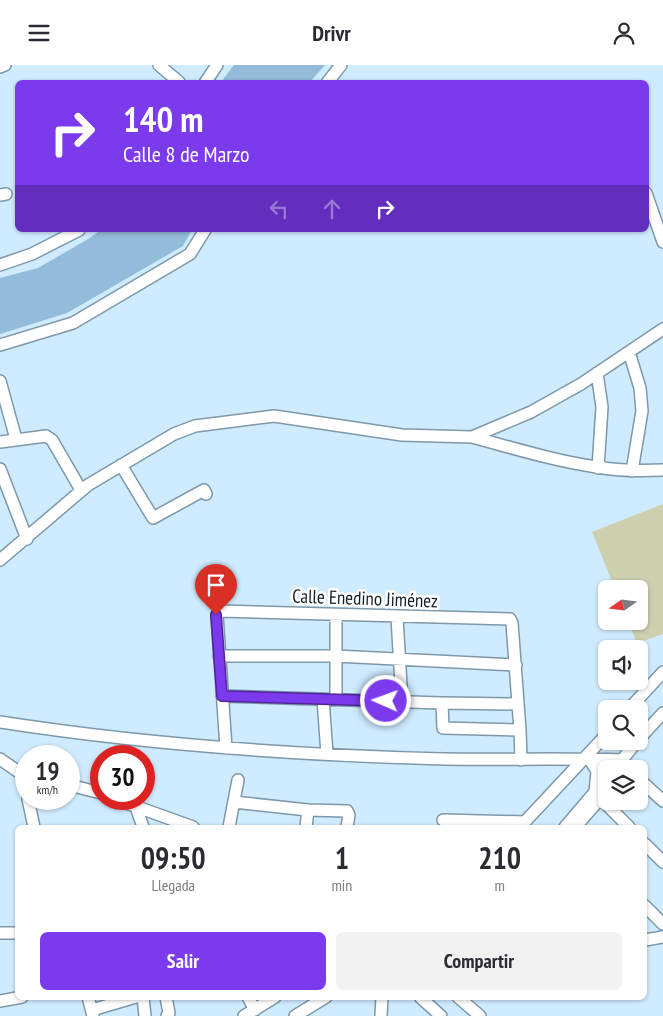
<!DOCTYPE html>
<html lang="es">
<head>
<meta charset="utf-8">
<style>
	body { margin:0; font-family:"PT Sans Narrow",sans-serif; background:#f2f2f3; color:#2b2b33; height:100vh; display:flex; flex-direction:column; font-size:19px; white-space:nowrap }
	* { box-sizing:border-box; margin:0 }
	p { font-size:16px; color:#7c7c81 }
	.icon { flex:none; width:28px; height:28px; fill:none; stroke:currentColor; stroke-width:2; stroke-linecap:round; stroke-linejoin:round }
	.map { position:relative; flex:1; overflow:hidden }
	.details { position:absolute; left:15px; top:760px; width:632px; height:175px; display:flex; flex-direction:column; background:#fff; border-radius:8px; box-shadow:0 1px 4px #0004 }
	.details>* { flex:none }
	.banner { position:absolute; left:15px; top:15px; width:634px; height:152px; border-radius:8px; box-shadow:0 1px 4px #0004; background:#7c3aed; color:#fff; overflow:hidden }
	.needle { width:32px; rotate:256deg }
	.buttons { position:absolute; left:598px; top:515px; display:grid; gap:10px }
	.buttons a { display:grid; place-items:center; width:50px; height:50px; border-radius:8px; background:#fff; box-shadow:0 1px 4px #0004; font-size:25px }
	.speed { position:absolute; left:15px; top:680px; display:flex; gap:10px; font-size:25px; font-weight:700; text-align:center }
	.speed>* { display:grid; place-content:center; width:65px; height:65px; border-radius:50%; background:#fff; box-shadow:0 1px 4px #0004; line-height:1 }
	.speed small { font-size:12px; font-weight:400 }
	.speed .limit { border:8px solid #d22; background:#fff; color:#111 }
	.pin { position:absolute; display:grid; place-items:center; width:42px; height:42px; color:#fff; margin:-51px -21px; border-radius:50% 50% 50% 0; rotate:-45deg; box-shadow:0 0 5px #0007 }
	.pin .icon { rotate:45deg }
	.me { position:absolute; width:55px; margin:-28px; rotate:272deg; stroke-linejoin:round; filter:drop-shadow(0 0 4px #0008) }
	.turn { display:flex; align-items:center; gap:18px; height:105px; padding:0 25px; font-size:22px }
	.turn .icon { width:65px; height:65px; stroke-width:2.5 }
	.turn b { display:block; font-size:35px; line-height:42px }
	.lanes { display:flex; align-items:center; height:48px; padding:0 25px; background:#0003; justify-content:center; gap:25px; direction:ltr }
	.lanes .off { opacity:.35 }
	.eta { display:flex; justify-content:space-evenly; align-items:center; height:85px; text-align:center }
	.eta b { font-size:30px; font-weight:600; line-height:35px }
	.primary-button { display:flex; gap:10px; margin-top:auto; padding:10px 25px }
	.primary-button a { flex:1; height:58px; border-radius:8px; background:#7c3aed; color:#fff; font-size:20px; font-weight:600; line-height:58px; text-align:center }
	.primary-button a+a { background:#f2f2f3; color:#2b2b33 }
	header { display:flex; justify-content:space-between; align-items:center; height:65px; padding:0 25px; background:#fff; font-size:22px; font-weight:600 }
	.map>svg:first-child { display:block }
	.green { fill:#ccd0af }
	.water { fill:#93bcda }
	.lines { fill:none; stroke-linecap:round; stroke-linejoin:round }
	.minor-casing { stroke:#7e98aa; stroke-width:14 }
	.minor { stroke:#fff; stroke-width:11 }
	.route-casing { stroke:#51269a; stroke-width:12 }
	.route { stroke:#7c3aed; stroke-width:9 }
	.labels { text-anchor:middle; stroke-width:5; stroke-linejoin:round; paint-order:stroke }
	.street-label { font-size:19px; fill:#151f26; stroke:#fff }
</style>
</head>
<body>
<header><svg class="icon" aria-label="menu" viewBox="0 0 24 24"><path d="M4 6h16M4 12h16M4 18h16"/></svg>Drivr<svg class="icon" aria-label="person" viewBox="0 0 24 24"><circle cx="12" cy="8" r="4"/><path d="M4 21q1-7 8-7t8 7"/></svg></header>
<div class="map">
<svg width="663" height="951" viewBox="0 0 663 951">
	<rect width="100%" height="100%" fill="#cfebff"/>
	<!-- green -->
	<path class="green" d="M 663,439 L 663,569 L 637,578 L 628,556 L 639,556 L 639,524 L 615,524 L 592,467 Z"/>
	<!-- water -->
	<path class="water" d="M 234,0 L 325,0 L 310,17 L 221,17 Z
		M 101,165 L 192,165 L 183,181 L 67,248 L 0,269 L 0,213 L 38,203 L 88,174 Z"/>
	<g class="lines">
		<defs>
			<path id="minor" d="M 159,0 L 179,17
				M 0,2 L 5,0
				M 205,18 L 217,0
				M 327,18 L 341,0
				M 646,128 L 663,177
				M 0,130 L 6,129
				M 0,200 L 32,189 L 79,165
				M 663,264 L 581,319 L 531,347 L 472,372 C 513,383 555,396 597,402 C 619,406 641,406 663,405
				M 0,280 L 73,258 L 190,189 L 205,165
				M 629,287 L 640,323 L 642,346 L 632,406
				M 597,308 L 602,342 L 598,403
				M 0,316 L 16,374
				M 0,377 L 46,371 L 52,375 L 81,425
				M 121,400 L 153,453 L 204,425 L 206,429
				M 0,404 L 27,474
				M 0,495 L 88,420 L 174,369 L 195,361 L 274,351 L 402,370 L 472,372
				M 336,551 L 336,634
				M 397,552 L 402,637
				M 219,591 L 336,591 L 516,600
				M 222,631 L 442,638 L 518,639
				M 323,634 L 327,689
				M 442,638 L 443,663 L 520,665
				M 629,644 L 663,607
				M 0,657 C 147,680 296,690 444,694 C 504,695 563,693 622,695
				M 639,674 L 663,648
				M 226,683 L 217,550 L 220,546 L 510,554 L 512,558 L 520,665 L 521,695
				M 0,694 L 26,712
				M 590,695 L 597,706 L 595,728 L 629,762
				M 615,704 L 637,676
				M 639,714 L 663,736
				M 69,720 L 101,728
				M 28,734 L 34,762
				M 115,734 L 193,762
				M 234,737 L 308,745 L 347,746 L 349,750 L 347,762
				M 136,742 L 143,762
				M 443,755 L 525,757
				M 576,761 L 606,727
				M 229,762 L 238,715
				M 306,762 L 308,745
				M 520,762 L 606,670
				M 565,762 L 606,714
				M 645,779 L 663,797
				M 645,841 L 663,859
				M 1,868 L 18,868
				M 645,875 L 663,872
				M 88,932 L 93,951
				M 143,932 L 145,951
				M 166,932 L 169,948 L 167,951
				M 248,932 L 255,945
				M 420,932 L 441,951
				M 458,932 L 480,951
				M 0,936 L 22,932
				M 92,945 L 136,932
				M 244,951 L 275,932
				M 295,951 L 326,932
				M 381,951 L 382,932"/>
		</defs>
		<!-- minor casing -->
		<use href="#minor" class="minor-casing"/>
		<!-- minor -->
		<use href="#minor" class="minor"/>
	</g>
	<g class="lines">
		<defs>
			<path id="route" d="M 216,550 L 222,631 L 386,636"/>
		</defs>
		<!-- route casing -->
		<use href="#route" class="route-casing"/>
		<!-- route -->
		<use href="#route" class="route"/>
	</g>
	<g class="labels">
		<!-- street labels -->
		<g class="street-label">
			<text transform="translate(365 533) rotate(2)" y="7">Calle Enedino Jiménez</text>
		</g>
	</g>
</svg>
<div class="buttons">
<a><svg class="needle" viewBox="-14 -14 28 28"><path d="M0-13l5 13h-10z" fill="#e53935"/><path d="M0 13l5-13h-10z" fill="#7c7c81"/></svg></a>
<a><svg class="icon" aria-label="sound" viewBox="0 0 24 24"><path d="M4 9h4l5-4v14l-5-4H4zM17 9q2 3 0 6"/></svg></a>
<a><svg class="icon" aria-label="search" viewBox="0 0 24 24"><circle cx="10" cy="10" r="6"/><path d="M15 15l6 6"/></svg></a>
<a><svg class="icon" aria-label="layers" viewBox="0 0 24 24"><path d="M12 4l9 5-9 5-9-5zM3 14l9 5 9-5"/></svg></a>
</div>
<div class="speed"><div>19<small>km/h</small></div><div class="limit">30</div></div>
<div class="pin" style="left:216px;top:550px;background:#d93025"><svg class="icon" aria-label="arrive" viewBox="0 0 24 24"><path d="M6 21V4h12l-3 4 3 4H6"/></svg></div>
<svg class="me" style="left:386px;top:636px" viewBox="-20 -20 40 40"><circle r="17" fill="#7c3aed" stroke="#fff" stroke-width="3"/><path d="M0-11L8 9 0 5-8 9z" fill="#fff"/></svg>
<div class="banner">
<div class="turn"><svg class="icon" aria-label="right" viewBox="0 0 24 24"><path d="M7 20v-9h11M14 6l5 5-5 5"/></svg><div><b>140 m</b>Calle 8 de Marzo</div></div>
<div class="lanes"><svg class="icon off" aria-label="left" viewBox="0 0 24 24"><path d="M17 20v-9H6M10 6l-5 5 5 5"/></svg><svg class="icon off" aria-label="ahead" viewBox="0 0 24 24"><path d="M12 20V5M6 11l6-6 6 6"/></svg><svg class="icon" aria-label="right" viewBox="0 0 24 24"><path d="M7 20v-9h11M14 6l5 5-5 5"/></svg></div>
</div>
<section class="details">
<div class="eta">
<div><b>09:50</b><p>Llegada</p></div>
<div><b>1</b><p>min</p></div>
<div><b>210</b><p>m</p></div>
</div>
<div class="primary-button"><a>Salir</a><a>Compartir</a></div>
</section>
</div>
</body>
</html>
